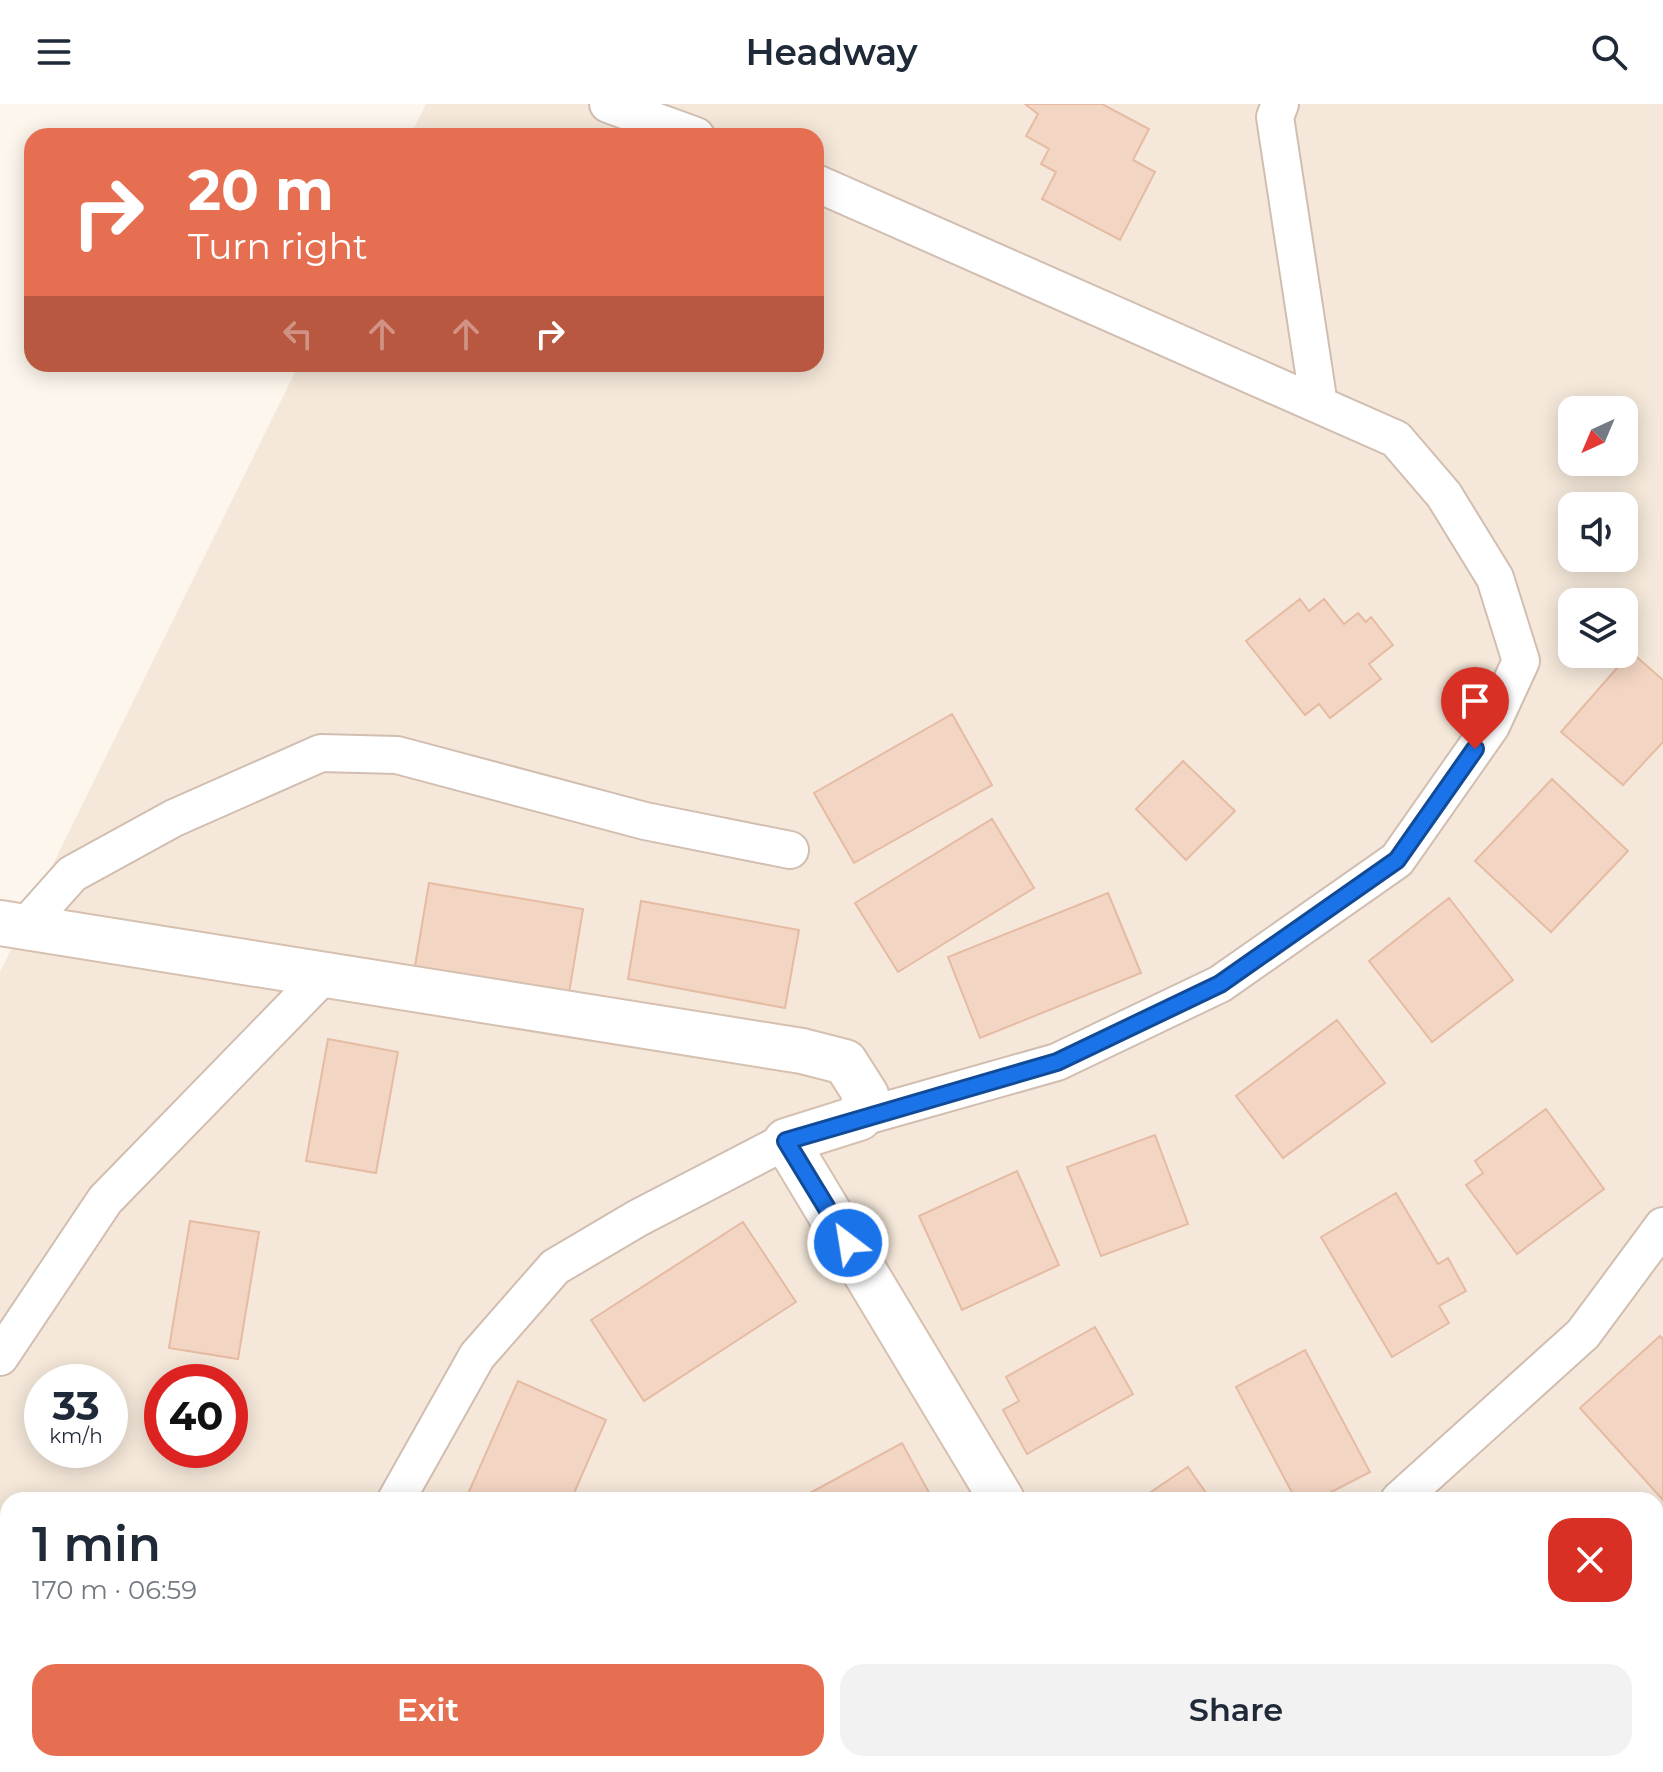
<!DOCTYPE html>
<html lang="en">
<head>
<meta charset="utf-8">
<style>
	body { margin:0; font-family:Montserrat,sans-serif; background:#f2f2f3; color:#1f2937; height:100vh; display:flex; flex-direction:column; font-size:30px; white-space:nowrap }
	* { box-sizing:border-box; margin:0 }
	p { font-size:26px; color:#747a83 }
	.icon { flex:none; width:44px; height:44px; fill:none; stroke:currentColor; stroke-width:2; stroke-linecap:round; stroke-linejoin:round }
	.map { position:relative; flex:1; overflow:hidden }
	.sheet { position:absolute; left:0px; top:1388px; width:1664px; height:280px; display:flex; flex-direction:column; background:#fff; border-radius:24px 24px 0 0; box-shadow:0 4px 20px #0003 }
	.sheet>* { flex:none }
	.top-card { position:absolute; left:24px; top:24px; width:800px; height:244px; border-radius:24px; box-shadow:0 4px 20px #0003; background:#e76f51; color:#fff; overflow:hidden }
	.needle { width:52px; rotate:224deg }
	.fabs { position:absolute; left:1558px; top:292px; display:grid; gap:16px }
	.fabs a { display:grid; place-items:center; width:80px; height:80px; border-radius:16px; background:#fff; box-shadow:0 4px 20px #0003; font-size:40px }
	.speed { position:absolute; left:24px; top:1260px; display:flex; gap:16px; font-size:40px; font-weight:700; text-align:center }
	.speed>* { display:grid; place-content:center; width:104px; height:104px; border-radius:50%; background:#fff; box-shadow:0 4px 20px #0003; line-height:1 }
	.speed small { font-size:20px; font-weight:400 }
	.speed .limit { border:12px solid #d22; background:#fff; color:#111 }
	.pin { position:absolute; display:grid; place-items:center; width:68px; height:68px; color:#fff; margin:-82px -34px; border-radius:50% 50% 50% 0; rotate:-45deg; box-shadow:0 0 8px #0007 }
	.pin .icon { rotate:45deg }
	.me { position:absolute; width:88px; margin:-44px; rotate:329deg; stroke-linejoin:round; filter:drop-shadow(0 0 6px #0008) }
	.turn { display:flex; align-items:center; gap:28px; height:168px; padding:0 32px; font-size:36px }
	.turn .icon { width:104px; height:104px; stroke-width:2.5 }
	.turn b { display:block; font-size:56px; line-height:68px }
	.lanes { display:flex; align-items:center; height:76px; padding:0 32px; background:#0003; justify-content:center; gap:40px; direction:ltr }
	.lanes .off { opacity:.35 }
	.round { display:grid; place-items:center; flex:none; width:84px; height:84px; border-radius:24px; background:#f2f2f3 }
	.headline { display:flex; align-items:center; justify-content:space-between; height:136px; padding:0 32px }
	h1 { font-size:48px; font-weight:600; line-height:60px }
	.action { display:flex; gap:16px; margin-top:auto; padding:16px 32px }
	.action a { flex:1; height:92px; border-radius:24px; background:#e76f51; color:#fff; font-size:32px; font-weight:600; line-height:92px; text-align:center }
	.action a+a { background:#f2f2f3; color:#1f2937 }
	header { display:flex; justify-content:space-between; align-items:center; height:104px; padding:0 32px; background:#fff; font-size:36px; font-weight:600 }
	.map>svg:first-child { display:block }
	.residential { fill:#f5e8da; fill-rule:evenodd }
	.building { fill:#f3d5c3; stroke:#e6bba3; stroke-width:2 }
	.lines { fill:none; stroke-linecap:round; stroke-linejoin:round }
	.street-casing { stroke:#d1beb0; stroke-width:40 }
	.secondary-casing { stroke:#d6c0b0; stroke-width:48 }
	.street { stroke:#fff; stroke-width:36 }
	.secondary { stroke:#fff; stroke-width:44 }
	.route-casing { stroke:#114b97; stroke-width:20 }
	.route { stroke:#1a73e8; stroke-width:14 }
</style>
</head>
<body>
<header><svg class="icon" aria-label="menu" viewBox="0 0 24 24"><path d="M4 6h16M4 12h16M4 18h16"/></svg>Headway<svg class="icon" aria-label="search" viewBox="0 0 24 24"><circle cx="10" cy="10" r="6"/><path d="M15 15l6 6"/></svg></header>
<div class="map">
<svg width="1663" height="1668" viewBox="0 0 1663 1668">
	<rect width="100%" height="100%" fill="#fdf6ec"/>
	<!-- residential -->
	<path class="residential" d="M 426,0 L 1663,0 L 1663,1668 L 0,1668 L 0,868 L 299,260 L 816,260 L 816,32 L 410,32 ZM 1572,306 L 1624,306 L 1624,358 L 1572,358 ZM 1572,402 L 1624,402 L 1624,454 L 1572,454 ZM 1572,498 L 1624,498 L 1624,550 L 1572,550 ZM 42,1278 L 110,1278 L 110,1346 L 42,1346 ZM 162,1278 L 230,1278 L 230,1346 L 162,1346 ZM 8,1396 L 1656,1396 L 1656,1660 L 8,1660 Z"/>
	<!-- building -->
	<path class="building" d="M 1025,0 L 1102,0 L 1149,25 L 1133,56 L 1155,68 L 1120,136 L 1042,95 L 1056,68 L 1041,60 L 1049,45 L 1026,32 L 1038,10 Z
		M 1300,495 L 1309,507 L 1324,495 L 1344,520 L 1358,509 L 1366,518 L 1371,513 L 1393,541 L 1369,560 L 1381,575 L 1330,614 L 1319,600 L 1305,611 L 1246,537 Z
		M 1631,548 L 1663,576 L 1663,638 L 1623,681 L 1561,628 Z
		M 952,610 L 992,681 L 854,759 L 814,689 Z
		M 1183,657 L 1235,707 L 1186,756 L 1136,705 Z
		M 1552,675 L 1628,747 L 1551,828 L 1475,757 Z
		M 992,715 L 1034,784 L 898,868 L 855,799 Z
		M 429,779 L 583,805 L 569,889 L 415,862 Z
		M 1108,789 L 1141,869 L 980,934 L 948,853 Z
		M 1449,794 L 1513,876 L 1432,938 L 1369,857 Z
		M 641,797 L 799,826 L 785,904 L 628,875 Z
		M 1337,916 L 1385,979 L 1283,1054 L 1236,992 Z
		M 328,935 L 398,948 L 376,1069 L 306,1057 Z
		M 1546,1005 L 1604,1085 L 1517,1150 L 1466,1081 L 1483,1069 L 1475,1057 Z
		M 1155,1031 L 1188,1120 L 1101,1152 L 1067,1063 Z
		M 1017,1067 L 1059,1161 L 962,1206 L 919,1112 Z
		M 1396,1089 L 1438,1160 L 1448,1154 L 1466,1187 L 1439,1202 L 1449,1219 L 1392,1253 L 1321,1133 Z
		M 190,1117 L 259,1128 L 238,1255 L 169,1244 Z
		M 743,1118 L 796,1198 L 644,1297 L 591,1216 Z
		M 1095,1223 L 1133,1290 L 1027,1350 L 1003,1306 L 1019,1297 L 1006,1273 Z
		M 1660,1232 L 1663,1235 L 1663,1396 L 1580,1304 Z
		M 1305,1246 L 1370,1368 L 1316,1396 L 1296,1396 L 1236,1283 Z
		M 518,1277 L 606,1316 L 571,1396 L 476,1396 L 467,1392 Z
		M 902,1339 L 933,1396 L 797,1396 Z
		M 1188,1363 L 1211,1396 L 1139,1396 Z
		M 1656,1442 L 1663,1451 L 1663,1551 L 1656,1557 Z
		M 522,1660 L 536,1668 L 445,1668 L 426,1661 Z
		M 731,1660 L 843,1660 L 848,1668 L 736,1668 Z
		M 1349,1660 L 1434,1660 L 1420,1668 L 1353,1668 Z"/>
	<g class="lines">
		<defs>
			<path id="street" d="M 608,0 L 696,32
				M 1280,0 L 1275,13 L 1319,301
				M 816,79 L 1396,335 L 1444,391 L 1495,474 L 1521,557 L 1491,622 L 1397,756 L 1220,880 L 1057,958 L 859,1014
				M 23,825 L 72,770 L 174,714 L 321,649 L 397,651 L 645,717 L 790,746
				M 0,1253 L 105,1096 L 323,872
				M 396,1396 L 477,1252 L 555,1163 L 638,1114 L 786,1037
				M 1399,1396 L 1583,1230 L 1663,1122
				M 1656,1616 L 1663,1611
				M 333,1668 L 335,1660
				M 645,1668 L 648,1660
				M 1544,1668 L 1564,1660"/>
			<path id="secondary" d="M 0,819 L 802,947 L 845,958 L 866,991 L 859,1014 L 786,1037 L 1002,1396
				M 999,1668 L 1009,1660"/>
		</defs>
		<!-- street casing -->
		<use href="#street" class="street-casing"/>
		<!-- secondary casing -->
		<use href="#secondary" class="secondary-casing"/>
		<!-- street -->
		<use href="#street" class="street"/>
		<!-- secondary -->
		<use href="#secondary" class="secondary"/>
	</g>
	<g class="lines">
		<defs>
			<path id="route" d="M 848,1139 L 786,1037 L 1057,958 L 1220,880 L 1397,756 L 1475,645"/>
		</defs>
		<!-- route casing -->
		<use href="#route" class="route-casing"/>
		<!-- route -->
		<use href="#route" class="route"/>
	</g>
</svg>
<div class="fabs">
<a><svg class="needle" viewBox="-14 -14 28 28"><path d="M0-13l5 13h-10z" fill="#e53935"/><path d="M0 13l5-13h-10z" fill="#747a83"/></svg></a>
<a><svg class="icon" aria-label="sound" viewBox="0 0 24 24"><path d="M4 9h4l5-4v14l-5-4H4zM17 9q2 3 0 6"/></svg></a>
<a><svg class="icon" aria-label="layers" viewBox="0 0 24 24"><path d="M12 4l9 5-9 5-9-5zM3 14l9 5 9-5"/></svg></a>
</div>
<div class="speed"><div>33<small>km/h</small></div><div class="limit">40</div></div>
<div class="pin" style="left:1475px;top:645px;background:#d93025"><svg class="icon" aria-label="arrive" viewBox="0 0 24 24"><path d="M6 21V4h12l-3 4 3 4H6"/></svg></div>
<svg class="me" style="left:848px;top:1139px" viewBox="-20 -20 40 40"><circle r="17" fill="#1a73e8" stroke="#fff" stroke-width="3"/><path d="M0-11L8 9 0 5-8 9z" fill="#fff"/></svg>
<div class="top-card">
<div class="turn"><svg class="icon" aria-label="right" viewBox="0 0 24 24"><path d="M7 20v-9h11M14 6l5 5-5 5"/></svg><div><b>20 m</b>Turn right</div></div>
<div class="lanes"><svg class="icon off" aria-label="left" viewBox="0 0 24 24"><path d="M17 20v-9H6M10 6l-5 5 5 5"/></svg><svg class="icon off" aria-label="ahead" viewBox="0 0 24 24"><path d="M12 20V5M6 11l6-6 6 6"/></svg><svg class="icon off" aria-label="ahead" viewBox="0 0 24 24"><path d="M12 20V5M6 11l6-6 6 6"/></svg><svg class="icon" aria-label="right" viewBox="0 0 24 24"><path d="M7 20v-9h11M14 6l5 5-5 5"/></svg></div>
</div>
<section class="sheet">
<div class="headline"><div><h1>1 min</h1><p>170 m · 06:59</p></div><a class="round" style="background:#d93025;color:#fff"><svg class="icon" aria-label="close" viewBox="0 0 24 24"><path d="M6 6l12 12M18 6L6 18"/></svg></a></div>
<div class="action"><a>Exit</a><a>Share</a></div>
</section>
</div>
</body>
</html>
